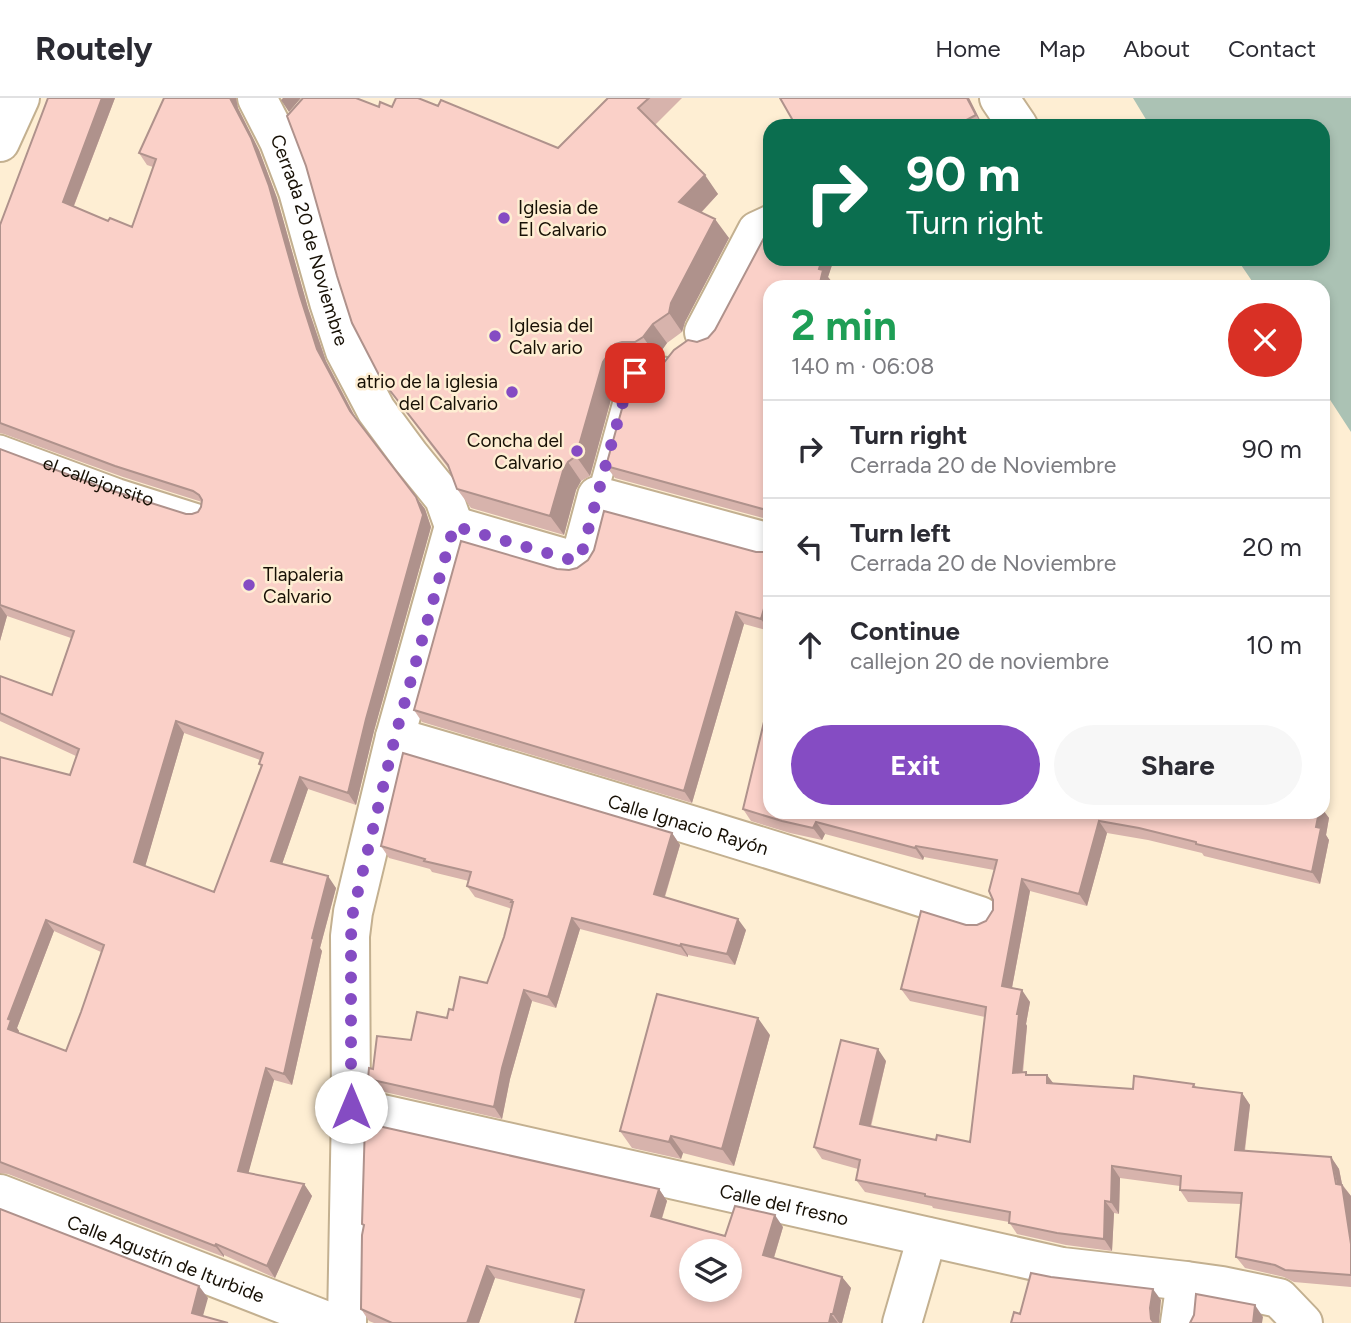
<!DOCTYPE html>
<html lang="en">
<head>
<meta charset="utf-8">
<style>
	body { margin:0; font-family:Figtree,sans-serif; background:#f7f7f7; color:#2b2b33; height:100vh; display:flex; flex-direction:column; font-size:26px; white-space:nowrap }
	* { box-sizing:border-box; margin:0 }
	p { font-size:23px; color:#7c7c81 }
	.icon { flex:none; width:38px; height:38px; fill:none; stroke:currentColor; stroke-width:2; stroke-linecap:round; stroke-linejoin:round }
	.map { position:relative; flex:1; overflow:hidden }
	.drawer { position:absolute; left:763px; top:182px; width:567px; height:539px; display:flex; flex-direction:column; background:#fff; border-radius:21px; box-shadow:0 4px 10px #0003 }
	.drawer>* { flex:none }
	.banner { position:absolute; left:763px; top:21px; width:567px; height:147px; border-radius:21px; box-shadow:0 4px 10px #0003; background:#0b6e4f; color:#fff; overflow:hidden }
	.fabs { position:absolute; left:679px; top:1141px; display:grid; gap:14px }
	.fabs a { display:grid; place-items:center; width:63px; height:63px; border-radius:50%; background:#fff; box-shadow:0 4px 10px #0003; font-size:35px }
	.pin { position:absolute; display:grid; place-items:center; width:60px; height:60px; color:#fff; margin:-30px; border-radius:14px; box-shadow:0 4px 10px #0006 }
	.me { position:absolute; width:77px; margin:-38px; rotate:0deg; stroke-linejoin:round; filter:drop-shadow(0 0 5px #0008) }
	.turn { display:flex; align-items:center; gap:24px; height:147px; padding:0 28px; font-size:32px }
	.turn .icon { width:91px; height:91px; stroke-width:2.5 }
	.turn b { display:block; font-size:49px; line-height:60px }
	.round { display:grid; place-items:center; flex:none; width:74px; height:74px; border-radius:37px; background:#f7f7f7 }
	.summary { display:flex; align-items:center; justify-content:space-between; height:119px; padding:0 28px }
	h1 { font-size:42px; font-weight:700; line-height:52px; color:#1e9e55 }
	.action { display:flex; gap:14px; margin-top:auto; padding:14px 28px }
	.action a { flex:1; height:80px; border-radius:42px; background:#854cc3; color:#fff; font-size:28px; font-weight:700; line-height:80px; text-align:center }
	.action a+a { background:#f7f7f7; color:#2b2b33 }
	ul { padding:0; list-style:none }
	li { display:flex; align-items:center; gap:21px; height:98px; padding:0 28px; border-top:2px solid #e1e1e2 }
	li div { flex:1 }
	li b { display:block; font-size:26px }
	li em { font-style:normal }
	header { display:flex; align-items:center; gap:42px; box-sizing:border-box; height:98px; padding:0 35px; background:#fff; border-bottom:2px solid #e1e1e2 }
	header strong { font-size:33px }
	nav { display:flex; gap:38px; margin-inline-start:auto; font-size:24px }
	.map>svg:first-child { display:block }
	.green { fill:#abc2b4 }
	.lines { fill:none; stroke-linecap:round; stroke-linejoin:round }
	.lane-casing { stroke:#c3b090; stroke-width:23 }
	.street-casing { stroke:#c3b090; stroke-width:42 }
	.lane { stroke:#fff; stroke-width:19 }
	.street { stroke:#fff; stroke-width:38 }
	.wall { fill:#d7b3ac; fill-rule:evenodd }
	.shaded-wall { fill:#af928c }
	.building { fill:#fad0c8; stroke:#af928c; stroke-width:2; fill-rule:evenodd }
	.route { stroke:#854cc3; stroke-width:12; stroke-dasharray:0 21.6 }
	.poi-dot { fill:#854cc3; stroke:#feeed3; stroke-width:2.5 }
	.labels { text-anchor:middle; stroke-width:5; stroke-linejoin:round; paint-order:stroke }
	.poi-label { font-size:19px; fill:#171005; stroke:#feeed3; text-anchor:start }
	.street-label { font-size:19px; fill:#171005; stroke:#feeed3 }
</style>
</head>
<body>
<header>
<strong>Routely</strong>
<nav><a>Home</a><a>Map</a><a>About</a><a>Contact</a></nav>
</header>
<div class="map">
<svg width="1351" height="1225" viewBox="0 0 1351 1225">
	<rect width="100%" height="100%" fill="#feeed3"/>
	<!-- green -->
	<path class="green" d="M 1133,0 L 1351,0 L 1351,334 L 1323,291 L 1323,189 L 1256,189 L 1237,161 L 1323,161 L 1323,28 L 1150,28 Z"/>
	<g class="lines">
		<defs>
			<g id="lane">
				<path id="s1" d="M 0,347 L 119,391 L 198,416"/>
				<path d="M 597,398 L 627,289 L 635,275 L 652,275 L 664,269"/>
			</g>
			<g id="street">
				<path id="s2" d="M 257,0 L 279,43 L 298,93 L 329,204 L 345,253 L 376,312 L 410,358 L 444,400 L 454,428"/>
				<path d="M 999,0 L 1018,28"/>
				<path d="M 0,44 L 20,0"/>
				<path d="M 704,234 L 757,133 L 770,127"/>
				<path d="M 454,428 L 571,462 L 577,462 L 581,458 L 597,398 L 770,445"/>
				<path id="s3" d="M 395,639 C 591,696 786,755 980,818"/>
				<path id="s4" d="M 351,1009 L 1062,1169 L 1186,1183 L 1222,1188 L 1279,1200 L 1303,1225"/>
				<path id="s5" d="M 0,1096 L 332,1225"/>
				<path d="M 347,1225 L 351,1009 L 350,838 L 353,814 L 395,639 L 454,428"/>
				<path d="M 902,1225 L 927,1139"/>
				<path d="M 1180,1225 L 1186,1183"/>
			</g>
		</defs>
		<!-- lane casing -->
		<use href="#lane" class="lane-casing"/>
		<!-- street casing -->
		<use href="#street" class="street-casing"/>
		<!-- lane -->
		<use href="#lane" class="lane"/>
		<!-- street -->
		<use href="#street" class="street"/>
	</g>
	<!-- wall -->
	<path class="wall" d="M 48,0 L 115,0 L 74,108 L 108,123 L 132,129 L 153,69 L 147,67 L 139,55 L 164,0 L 236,0 L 238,10 L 259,52 L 277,100 L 308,210 L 326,263 L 357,322 L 425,411 L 431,429 L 374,633 L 356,707 L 308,691 L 282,766 L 336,790 L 320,850 L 322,853 L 292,987 L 274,982 L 248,1075 L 304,1086 L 312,1098 L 275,1180 L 224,1157 L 224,1159 L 8,1076 L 0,1075 L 0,659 L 70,677 L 76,658 L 0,623 L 0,578 L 52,597 L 71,540 L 7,518 L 0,543 L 0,351 L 107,391 L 186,416 L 192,416 L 198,414 L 201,409 L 202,404 L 123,379 L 4,336 L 0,335 L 0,127 ZM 184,635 L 260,662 L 259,666 L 261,668 L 214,794 L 145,768 ZM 54,833 L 101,854 L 81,914 L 66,953 L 19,935 L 19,933 L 17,930 Z
		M 608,0 L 682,0 L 655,27 L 718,96 L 701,115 L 729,140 L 685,224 L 682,234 L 667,245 L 657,259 L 649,263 L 635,263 L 628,265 L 616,283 L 590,378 L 581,383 L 576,392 L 564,437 L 471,410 L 457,391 L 449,371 L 395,300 L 381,281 L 379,9 L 392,9 L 558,50 Z
		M 780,0 L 969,0 L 983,28 L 796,28 Z
		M 770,161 L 834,161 L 828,179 L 832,184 L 770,189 L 770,422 L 615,380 L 606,368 L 649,274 L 662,267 L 697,244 L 708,240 Z
		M 770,453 L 769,533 L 744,526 L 692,705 L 422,624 L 414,612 L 557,471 L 569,472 L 768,454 Z
		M 743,711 L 1323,714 L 1323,712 L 1329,720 L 1326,737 L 1329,742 L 1320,786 L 1204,758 L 1202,755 L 1148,742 L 1107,735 L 1087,808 L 1030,793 L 1012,890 L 1030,904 L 1026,926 L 1027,928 L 1023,975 L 1026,974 L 1028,977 L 1047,977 L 1053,985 L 1133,991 L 1194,986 L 1196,989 L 1242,995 L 1250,1007 L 1245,1053 L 1331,1059 L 1339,1071 L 1342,1086 L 1351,1098 L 1351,1189 L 1294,1184 L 1284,1179 L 1245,1170 L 1236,1159 L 1241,1106 L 1188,1104 L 1180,1092 L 1180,1088 L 1120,1080 L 1119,1116 L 1114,1115 L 1112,1153 L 1066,1147 L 1017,1136 L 1009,1124 L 933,1110 L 932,1108 L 865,1094 L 856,1082 L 858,1071 L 822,1061 L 814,1049 L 886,963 L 871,1029 L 936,1042 L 970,1044 L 985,919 L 910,903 L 901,891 L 966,827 L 977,827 L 986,823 L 993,812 L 994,772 L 924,759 L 923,762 L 825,736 L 822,742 L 790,735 L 751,723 Z
		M 672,735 L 680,747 L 665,799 L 746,832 L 735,867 L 688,857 L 688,859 L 580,831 L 556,910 L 532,903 L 510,981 L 502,1021 L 376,992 L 368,981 L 373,971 L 411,942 L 447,920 L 453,912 L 487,885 L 504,839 L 512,811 L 475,799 L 467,788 L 469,783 L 432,774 L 430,771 L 389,760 L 381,748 Z
		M 770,937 L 734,1068 L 683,1055 L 681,1061 L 632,1050 L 620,1033 Z
		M 659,1091 L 667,1103 L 662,1121 L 725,1138 L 783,1129 L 774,1160 L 842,1179 L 851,1190 L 842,1225 L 575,1225 L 582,1201 L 495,1180 L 479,1225 L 374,1225 L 369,1223 L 361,1211 L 364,1129 L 362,1126 Z"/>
	<!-- shaded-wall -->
	<path class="shaded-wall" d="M 102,0 L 115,0 L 71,115 L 63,104 Z
		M 230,0 L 236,0 L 238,10 L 259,52 L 277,100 L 308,210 L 326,263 L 358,325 L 350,313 L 317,251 Z
		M 283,0 L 301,0 L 289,14 L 281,2 Z
		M 967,0 L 969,0 L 983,28 L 976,17 Z
		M 705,77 L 718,96 L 692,124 L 679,104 Z
		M 715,121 L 729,140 L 685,224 L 682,234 L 669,215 L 671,205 Z
		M 822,161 L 834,161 L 828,179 L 832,184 L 830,189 L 819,189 L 819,171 Z
		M 653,226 L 667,245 L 657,259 L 643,239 Z
		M 615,246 L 628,265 L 616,283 L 590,378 L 576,358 L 603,264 Z
		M 568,364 L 581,383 L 576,392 L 564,437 L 550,418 L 563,373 Z
		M 416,399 L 425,411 L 431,429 L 374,633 L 356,707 L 348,695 Z
		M 770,489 L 770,531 L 769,533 L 761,521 Z
		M 0,508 L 7,518 L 0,543 Z
		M 736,514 L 744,526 L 692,705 L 684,693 Z
		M 176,623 L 184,635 L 143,776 L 134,764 Z
		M 300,679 L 308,691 L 279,775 L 271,763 Z
		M 1323,712 L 1329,720 L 1326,737 L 1329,742 L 1320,786 L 1312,774 L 1316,729 L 1319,714 L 1323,714 Z
		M 1099,723 L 1107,735 L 1087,808 L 1079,796 Z
		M 816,724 L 825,736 L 822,742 L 813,730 Z
		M 672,735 L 680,747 L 662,807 L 654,796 Z
		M 916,748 L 924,759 L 923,762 L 915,750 Z
		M 328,778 L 336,790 L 320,850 L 322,853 L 292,987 L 284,976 L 312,840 Z
		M 1022,781 L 1030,793 L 1010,900 L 1002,888 Z
		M 572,820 L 580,831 L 556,910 L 548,899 Z
		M 738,821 L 746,832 L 735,867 L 727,856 Z
		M 46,822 L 54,833 L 17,930 L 19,933 L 16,943 L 8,931 L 8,921 Z
		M 681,846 L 688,857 L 688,859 L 680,848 Z
		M 524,892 L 532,903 L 510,981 L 502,1021 L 494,1009 L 502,970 Z
		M 1022,892 L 1030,904 L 1026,926 L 1027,928 L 1021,987 L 1013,975 L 1017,916 Z
		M 758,920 L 770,937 L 734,1068 L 722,1051 Z
		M 878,951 L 886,963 L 868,1038 L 860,1026 Z
		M 266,970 L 274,982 L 246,1084 L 238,1073 Z
		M 1047,977 L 1056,989 L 1047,985 Z
		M 1242,995 L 1250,1007 L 1243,1064 L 1235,1052 Z
		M 671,1038 L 683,1055 L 681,1061 L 669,1044 Z
		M 1331,1059 L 1339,1071 L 1343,1091 L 1342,1087 L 1351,1098 L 1351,1146 Z
		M 1112,1068 L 1120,1080 L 1119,1116 L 1111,1104 Z
		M 304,1086 L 312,1098 L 275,1180 L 267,1168 Z
		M 659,1091 L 667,1103 L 659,1129 L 651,1118 Z
		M 1105,1103 L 1114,1115 L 1112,1153 L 1104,1141 Z
		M 775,1117 L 783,1129 L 771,1169 L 763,1157 Z
		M 216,1146 L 224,1157 L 224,1159 L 215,1148 Z
		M 487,1168 L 495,1180 L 479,1225 L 467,1225 Z
		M 842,1179 L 851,1190 L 842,1225 L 839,1225 L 833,1216 Z
		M 199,1188 L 208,1200 L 201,1225 L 192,1215 Z
		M 1153,1191 L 1161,1202 L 1159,1225 L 1154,1225 L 1151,1221 L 1150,1210 Z
		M 1255,1207 L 1263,1219 L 1262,1225 L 1253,1225 Z
		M 831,1216 L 838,1225 L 829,1225 Z"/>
	<!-- building -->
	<path class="building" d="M 48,0 L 102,0 L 63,104 L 108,123 L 110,120 L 132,129 L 156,61 L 139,55 L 164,0 L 230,0 L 251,40 L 269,88 L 300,198 L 317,251 L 350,313 L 416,399 L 423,417 L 366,621 L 348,695 L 300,679 L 271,763 L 328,778 L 312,840 L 314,841 L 284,976 L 266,970 L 238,1073 L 304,1086 L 267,1168 L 216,1146 L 215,1148 L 0,1064 L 0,659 L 70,677 L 79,651 L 0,615 L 0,578 L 52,597 L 74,533 L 0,507 L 0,351 L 107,391 L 186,416 L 192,416 L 198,414 L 201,409 L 202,402 L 199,397 L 193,393 L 115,368 L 0,325 L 0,127 ZM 176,623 L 263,655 L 259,666 L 262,667 L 214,794 L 134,764 ZM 46,822 L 104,847 L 81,914 L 66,953 L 8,931 L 11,922 L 8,921 Z
		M 303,0 L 356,0 L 379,9 L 380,4 L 392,9 L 396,0 L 418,0 L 438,8 L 441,2 L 558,50 L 608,0 L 649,0 L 638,10 L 705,77 L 679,104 L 715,121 L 671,205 L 669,215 L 653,226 L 643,239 L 635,244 L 622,244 L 615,246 L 603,264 L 576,358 L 568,364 L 563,373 L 550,418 L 457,391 L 448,367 L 381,281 L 352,225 L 337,178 L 306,68 L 287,18 Z
		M 780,0 L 967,0 L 976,17 L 955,28 L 796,28 Z
		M 768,136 L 770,136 L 770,161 L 822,161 L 819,171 L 823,172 L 819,189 L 770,189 L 770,413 L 606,368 L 630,282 L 634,275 L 649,274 L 662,267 L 674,252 L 688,242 L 697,244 L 708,240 L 715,232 L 765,138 Z
		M 604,413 L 756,454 L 768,454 L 770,453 L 770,489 L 761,521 L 736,514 L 684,693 L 414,612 L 461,443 L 557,471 L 569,472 L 577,470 L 588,462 L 594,452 Z
		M 770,599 L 770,714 L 1319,714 L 1316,729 L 1321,730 L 1312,774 L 1196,746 L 1196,744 L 1139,730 L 1099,723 L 1079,796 L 1022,781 L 1002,888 L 1022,892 L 1017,916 L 1019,916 L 1013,975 L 1026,974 L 1026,977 L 1047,977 L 1047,985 L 1133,991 L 1134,978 L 1194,986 L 1193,989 L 1242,995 L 1235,1052 L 1331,1059 L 1336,1086 L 1342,1087 L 1351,1146 L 1351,1177 L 1285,1172 L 1275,1167 L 1236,1159 L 1242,1095 L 1180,1092 L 1181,1078 L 1112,1068 L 1111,1104 L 1105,1103 L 1104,1141 L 1057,1135 L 1009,1125 L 1010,1114 L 925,1098 L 925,1096 L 856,1082 L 860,1062 L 814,1049 L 841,942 L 878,951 L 860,1026 L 936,1042 L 937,1037 L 970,1044 L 986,909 L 901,891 L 921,813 L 966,827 L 977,827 L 986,823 L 993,812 L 993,802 L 989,793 L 997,762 L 916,748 L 915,750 L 816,724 L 813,730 L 782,723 L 743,711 Z
		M 403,655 L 672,735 L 654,796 L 738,821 L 727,856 L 681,846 L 680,848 L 572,820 L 548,899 L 524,892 L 502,970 L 494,1009 L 368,981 L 369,970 L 373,971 L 377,938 L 411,942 L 417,914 L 447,920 L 449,911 L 453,912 L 460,879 L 487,885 L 504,839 L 513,804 L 511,804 L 512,802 L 467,788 L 471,774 L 424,763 L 425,761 L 381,748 Z
		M 657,896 L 758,920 L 722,1051 L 671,1038 L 669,1044 L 620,1033 Z
		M 365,1025 L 659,1091 L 651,1118 L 725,1138 L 735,1108 L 775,1117 L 763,1157 L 842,1179 L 833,1216 L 831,1216 L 829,1225 L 575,1225 L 584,1192 L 487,1168 L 467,1225 L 392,1225 L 361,1211 L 362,1137 L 364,1127 L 362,1126 ZM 691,1153 L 730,1153 L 730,1192 L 691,1192 Z
		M 0,1111 L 199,1188 L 192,1215 L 228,1225 L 0,1225 Z
		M 1031,1175 L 1051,1179 L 1153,1191 L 1150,1210 L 1151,1221 L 1154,1225 L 1011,1225 L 1014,1214 L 1020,1216 Z
		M 1196,1196 L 1255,1207 L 1253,1225 L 1190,1225 L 1194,1217 Z"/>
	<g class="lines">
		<!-- route -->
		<path class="route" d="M 351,1009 L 351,838 L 353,814 L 395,639 L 454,428 L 571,462 L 576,462 L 581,458 L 627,289 L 635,275"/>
	</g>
	<!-- markers -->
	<g class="poi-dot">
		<circle cx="504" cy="120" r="7"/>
		<circle cx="495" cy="238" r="7"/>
		<circle cx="512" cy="294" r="7"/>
		<circle cx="577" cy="353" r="7"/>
		<circle cx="249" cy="487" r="7"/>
	</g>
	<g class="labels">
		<!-- poi labels -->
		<g class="poi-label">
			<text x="518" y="116">Iglesia de<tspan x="518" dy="22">El Calvario</tspan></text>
			<text x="509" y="234">Iglesia del<tspan x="509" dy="22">Calv ario</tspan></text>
			<text x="498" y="290" text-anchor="end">atrio de la iglesia<tspan x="498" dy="22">del Calvario</tspan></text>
			<text x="563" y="349" text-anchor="end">Concha del<tspan x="563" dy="22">Calvario</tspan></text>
			<text x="263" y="483">Tlapaleria<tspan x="263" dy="22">Calvario</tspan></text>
		</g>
		<!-- street labels -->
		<g class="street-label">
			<text dy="7" stroke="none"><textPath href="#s2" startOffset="152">Cerrada 20 de Noviembre</textPath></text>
			<text dy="7" stroke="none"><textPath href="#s1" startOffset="105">el callejonsito</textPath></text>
			<text dy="7" stroke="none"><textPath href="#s3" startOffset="306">Calle Ignacio Rayón</textPath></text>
			<text dy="7" stroke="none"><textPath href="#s4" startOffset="444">Calle del fresno</textPath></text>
			<text dy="7" stroke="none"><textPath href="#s5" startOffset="178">Calle Agustín de Iturbide</textPath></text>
		</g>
	</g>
</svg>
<div class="fabs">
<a><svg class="icon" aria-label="layers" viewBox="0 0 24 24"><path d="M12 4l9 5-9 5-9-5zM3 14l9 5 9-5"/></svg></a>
</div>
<div class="pin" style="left:635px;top:275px;background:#d93025"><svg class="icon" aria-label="arrive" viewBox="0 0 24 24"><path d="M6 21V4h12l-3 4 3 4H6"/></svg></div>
<svg class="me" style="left:351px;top:1009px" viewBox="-20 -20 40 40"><circle r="19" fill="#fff"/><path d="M0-13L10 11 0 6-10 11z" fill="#854cc3"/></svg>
<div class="banner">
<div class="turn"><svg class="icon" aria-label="right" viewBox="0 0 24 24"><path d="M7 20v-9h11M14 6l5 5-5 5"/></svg><div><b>90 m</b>Turn right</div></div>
</div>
<section class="drawer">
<div class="summary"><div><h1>2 min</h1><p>140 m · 06:08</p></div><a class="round" style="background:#d93025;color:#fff"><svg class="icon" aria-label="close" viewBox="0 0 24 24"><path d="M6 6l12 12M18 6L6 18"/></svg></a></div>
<ul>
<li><svg class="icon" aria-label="right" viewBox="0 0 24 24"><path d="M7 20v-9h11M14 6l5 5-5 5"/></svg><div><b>Turn right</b><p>Cerrada 20 de Noviembre</p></div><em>90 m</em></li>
<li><svg class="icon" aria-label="left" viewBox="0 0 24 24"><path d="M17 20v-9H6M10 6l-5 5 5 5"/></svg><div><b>Turn left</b><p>Cerrada 20 de Noviembre</p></div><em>20 m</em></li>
<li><svg class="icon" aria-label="ahead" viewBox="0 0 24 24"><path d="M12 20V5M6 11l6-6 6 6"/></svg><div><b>Continue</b><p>callejon 20 de noviembre</p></div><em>10 m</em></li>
</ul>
<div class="action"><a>Exit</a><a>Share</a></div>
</section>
</div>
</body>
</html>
